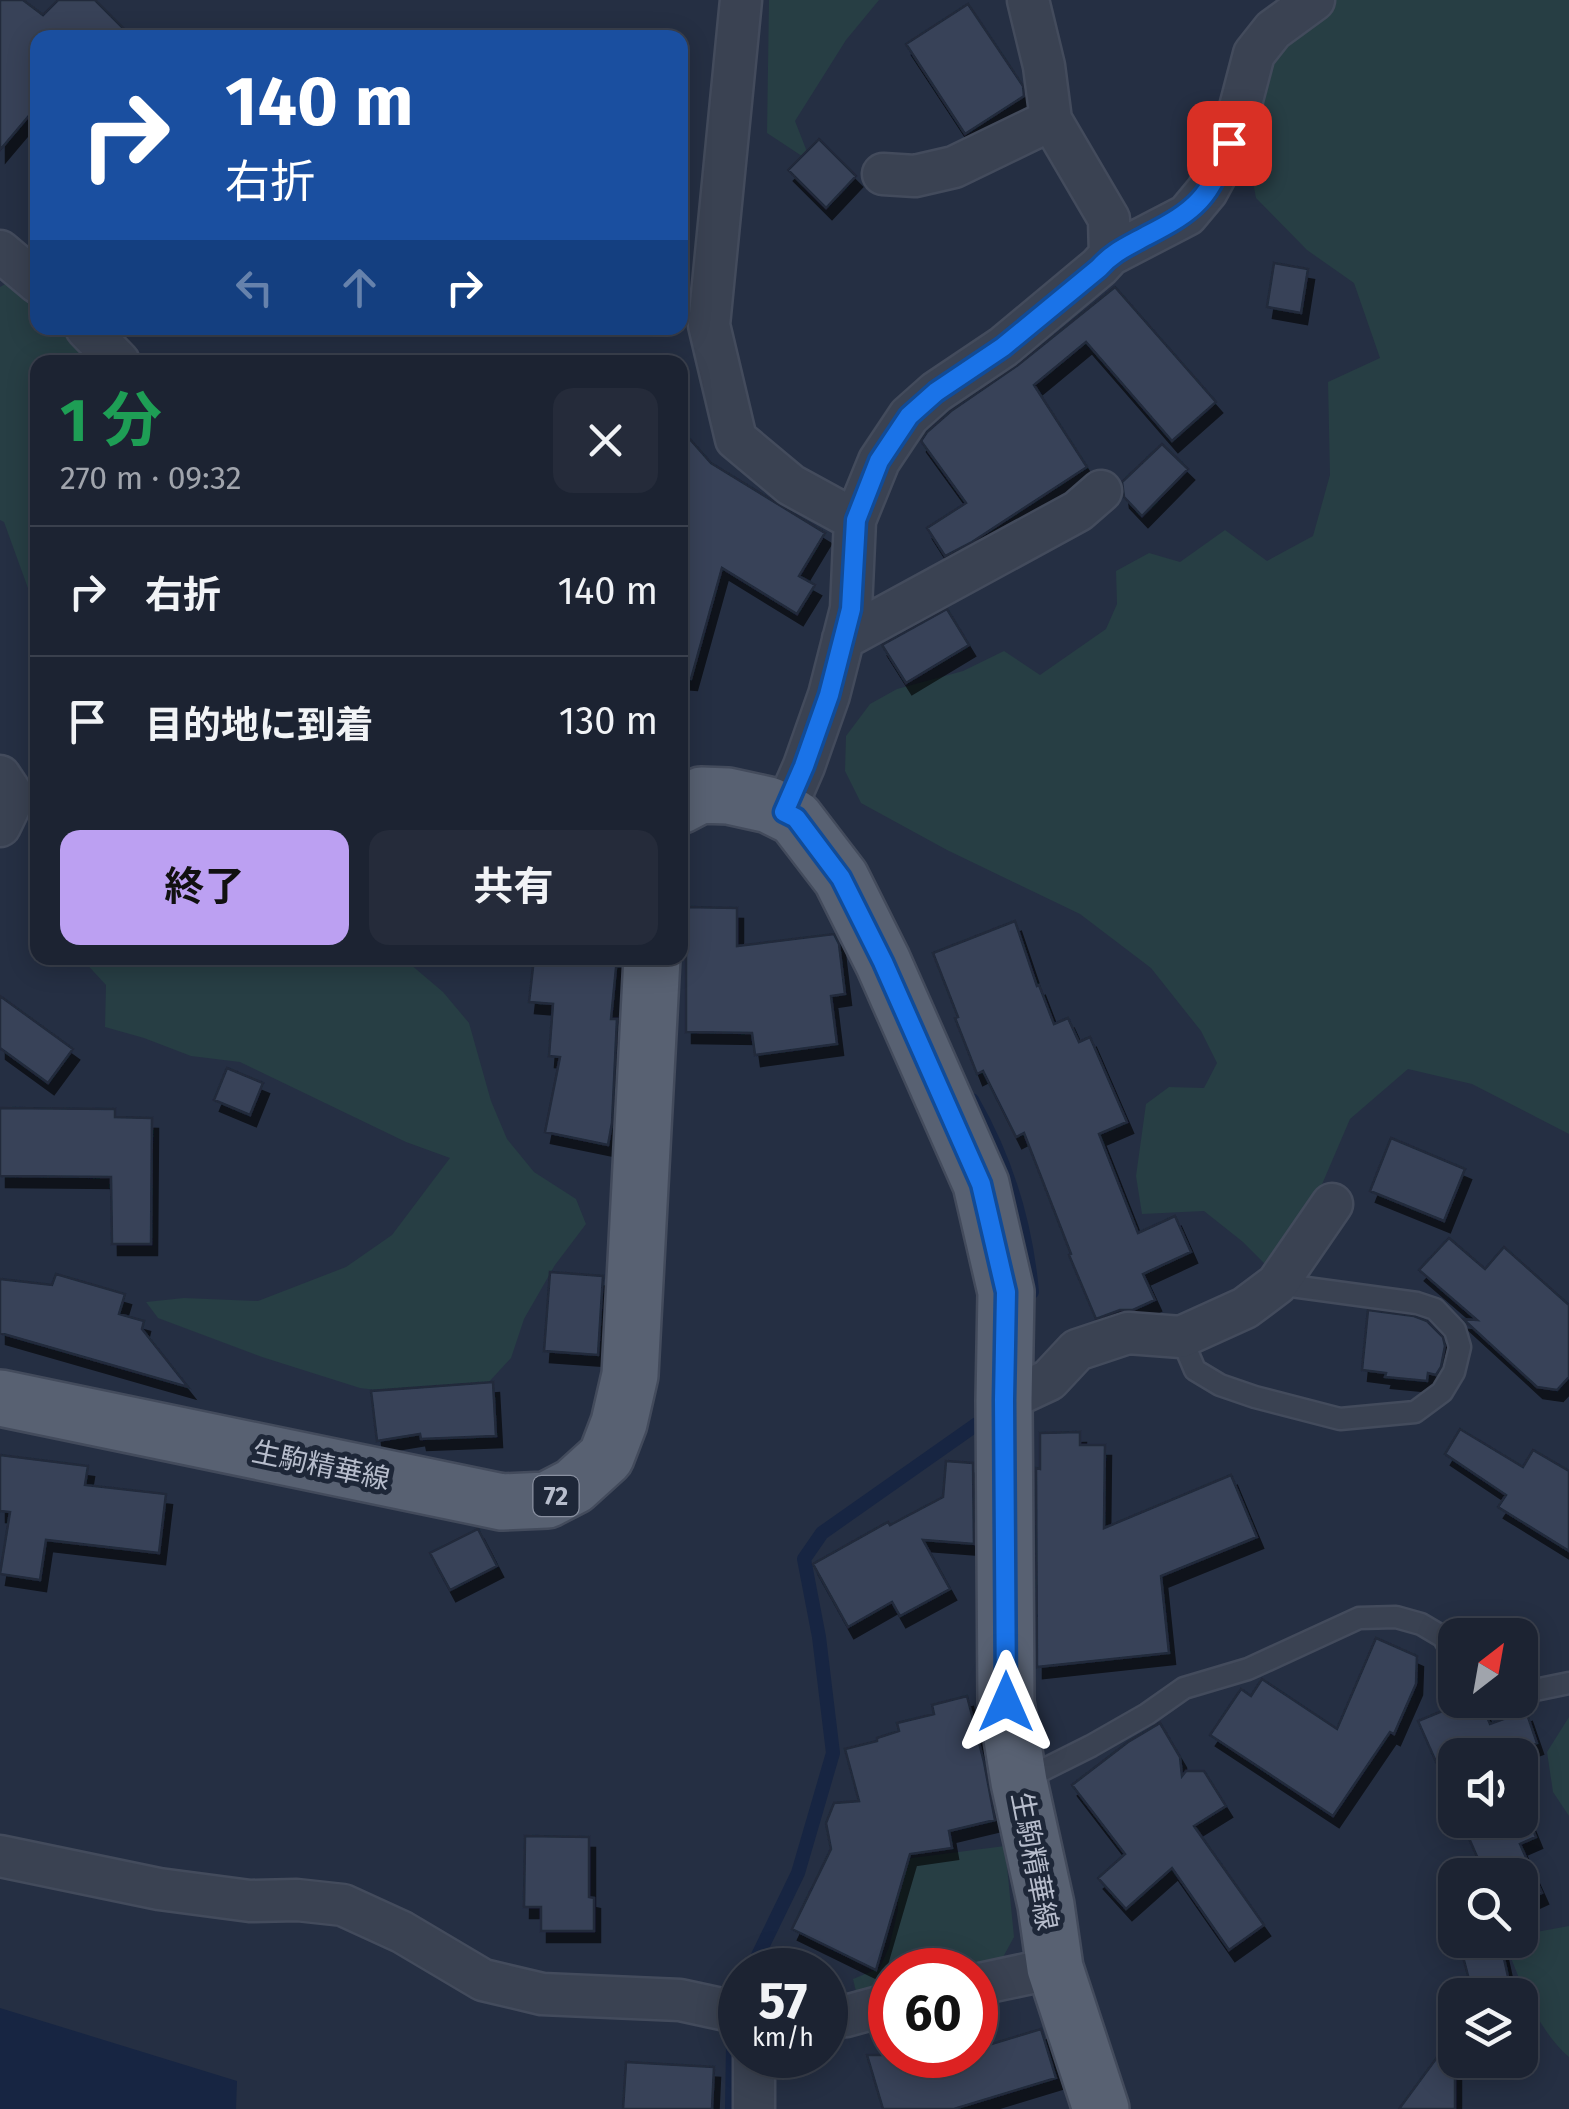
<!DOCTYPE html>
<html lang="ja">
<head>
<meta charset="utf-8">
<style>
	body { margin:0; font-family:"Fira Sans","Noto Sans JP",sans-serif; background:#252b3a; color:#f1f3f6; height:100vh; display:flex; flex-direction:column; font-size:38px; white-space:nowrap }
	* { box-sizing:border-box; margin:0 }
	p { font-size:32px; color:#a0a4ac }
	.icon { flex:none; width:55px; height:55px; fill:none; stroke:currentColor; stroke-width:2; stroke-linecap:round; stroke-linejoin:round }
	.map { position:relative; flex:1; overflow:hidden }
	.details { position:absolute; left:30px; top:355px; width:658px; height:610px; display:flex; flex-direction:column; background:#1c2332; border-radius:20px; box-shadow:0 5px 25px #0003,0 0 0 2px #3a404d }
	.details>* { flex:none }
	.banner { position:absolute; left:30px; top:30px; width:658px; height:305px; border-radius:20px; box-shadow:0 5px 25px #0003,0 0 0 2px #3a404d; background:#1a4fa0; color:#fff; overflow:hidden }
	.needle { width:65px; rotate:31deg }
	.buttons { position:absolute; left:1438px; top:1618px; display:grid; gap:20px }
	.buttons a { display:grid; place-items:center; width:100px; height:100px; border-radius:20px; background:#1c2332; box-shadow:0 5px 25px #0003,0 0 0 2px #3a404d; font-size:50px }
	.speed { position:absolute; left:718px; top:1948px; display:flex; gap:20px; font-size:50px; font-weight:700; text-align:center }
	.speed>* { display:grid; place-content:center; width:130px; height:130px; border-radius:50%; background:#1c2332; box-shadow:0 5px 25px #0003,0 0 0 2px #3a404d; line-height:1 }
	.speed small { font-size:25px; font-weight:400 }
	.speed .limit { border:15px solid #d22; background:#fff; color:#111 }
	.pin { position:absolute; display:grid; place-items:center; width:85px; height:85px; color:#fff; margin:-42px; border-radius:20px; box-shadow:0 5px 15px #0006 }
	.me { position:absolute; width:110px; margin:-55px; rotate:0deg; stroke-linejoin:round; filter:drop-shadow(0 0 8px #0008) }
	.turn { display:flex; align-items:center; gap:35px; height:210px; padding:0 30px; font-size:45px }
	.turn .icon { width:130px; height:130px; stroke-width:2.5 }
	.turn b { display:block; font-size:70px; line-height:85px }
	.lanes { display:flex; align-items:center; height:95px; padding:0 30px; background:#0003; justify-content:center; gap:50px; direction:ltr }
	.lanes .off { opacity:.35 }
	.round { display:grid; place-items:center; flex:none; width:105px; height:105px; border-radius:20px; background:#252b3a }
	.overview { display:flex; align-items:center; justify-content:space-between; height:170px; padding:0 30px }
	h1 { font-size:60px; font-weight:700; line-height:75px; color:#1e9e55 }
	.cta { display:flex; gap:20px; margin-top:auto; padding:20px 30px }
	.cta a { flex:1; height:115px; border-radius:20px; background:#bca0f2; color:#111; font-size:40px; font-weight:700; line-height:115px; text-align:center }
	.cta a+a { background:#252b3a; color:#f1f3f6 }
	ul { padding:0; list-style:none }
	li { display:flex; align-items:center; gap:30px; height:130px; padding:0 30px; border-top:2px solid #3a404d }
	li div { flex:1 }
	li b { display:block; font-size:38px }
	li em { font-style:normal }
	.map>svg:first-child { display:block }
	.green { fill:#273e44 }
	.water { fill:#172542 }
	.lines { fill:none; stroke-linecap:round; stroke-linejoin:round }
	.stream { stroke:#172542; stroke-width:14 }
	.building { fill:#374359; stroke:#20293a; stroke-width:2.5; filter:url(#shadow) }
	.lane-casing { stroke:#434b5c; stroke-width:25 }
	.street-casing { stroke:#434b5c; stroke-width:45 }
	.primary-casing { stroke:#434b5c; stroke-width:60 }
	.lane { stroke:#3a4252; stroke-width:20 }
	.street { stroke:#3a4252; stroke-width:40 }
	.primary { stroke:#586172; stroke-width:55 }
	.route-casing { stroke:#114b97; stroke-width:25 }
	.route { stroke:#1a73e8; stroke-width:18 }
	.labels { text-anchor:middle; stroke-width:10; stroke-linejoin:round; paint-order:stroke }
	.shield { fill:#1e2738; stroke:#8990a0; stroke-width:2.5 }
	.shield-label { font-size:25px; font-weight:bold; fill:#b7bdcc }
	.street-label { font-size:28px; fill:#b7bdcc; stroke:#1e2738 }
</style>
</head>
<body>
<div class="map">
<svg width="1569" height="2109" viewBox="0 0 1569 2109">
	<defs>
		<filter id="shadow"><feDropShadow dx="6" dy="11" stdDeviation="0" flood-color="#0009"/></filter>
	</defs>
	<rect width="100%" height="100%" fill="#252f43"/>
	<!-- green -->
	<path class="green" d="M 769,0 L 879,0 L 846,40 L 795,121 L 811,162 L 767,133 Z
		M 1294,0 L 1569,0 L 1569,1134 L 1472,1084 L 1408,1069 L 1350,1119 L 1311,1210 L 1272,1271 L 1243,1242 L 1204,1211 L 1142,1214 L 1136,1176 L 1146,1104 L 1169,1087 L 1204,1088 L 1217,1063 L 1201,1031 L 1151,968 L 1080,914 L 947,850 L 861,803 L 845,771 L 846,736 L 870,704 L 897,689 L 963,671 L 1004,651 L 1040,675 L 1106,629 L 1117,604 L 1116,571 L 1149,553 L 1180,562 L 1225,530 L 1267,561 L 1313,536 L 1330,475 L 1328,382 L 1380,358 L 1354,283 L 1307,250 L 1256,198 L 1248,155 L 1267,24 Z
		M 37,266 L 38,328 L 113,328 L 136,362 L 38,362 L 37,613 L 4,522 L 0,520 L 0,287 Z
		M 81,958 L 403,958 L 443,992 L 469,1023 L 491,1101 L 507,1139 L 534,1172 L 576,1199 L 586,1224 L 555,1265 L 524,1319 L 511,1358 L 487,1384 L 460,1384 L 408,1394 L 360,1388 L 262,1357 L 158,1318 L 146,1302 L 184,1298 L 258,1301 L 346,1267 L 392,1235 L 450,1158 L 406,1142 L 240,1062 L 191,1056 L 144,1038 L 105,1027 L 106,985 Z
		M 1569,1717 L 1569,1816 L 1553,1792 L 1547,1752 Z
		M 1005,1846 L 1014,1937 L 997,1968 L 890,1970 L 890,1993 L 858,2000 L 853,1979 L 880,1968 L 889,1947 L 898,1910 L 896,1860 Z
		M 1569,1926 L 1569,2057 C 1536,2029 1520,1980 1504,1940 L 1520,1940 L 1520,1935 Z"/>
	<!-- water -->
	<path class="water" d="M 0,2008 L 237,2081 L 236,2109 L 0,2109 Z"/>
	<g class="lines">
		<!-- stream -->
		<path class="stream" d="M 972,1100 C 1006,1159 1026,1225 1032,1292
			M 751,1970 L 798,1873 L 833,1753 L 819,1637 L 804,1559 L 822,1533 L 977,1424
			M 732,2109 L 733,2046"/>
	</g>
	<!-- building -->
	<path class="building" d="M 0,0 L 23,0 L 43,15 L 58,0 L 95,0 L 133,38 L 38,38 L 38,105 L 0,150 Z
		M 968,4 L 1023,86 L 1024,96 L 965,134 L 906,44 Z
		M 819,139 L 856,176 L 826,208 L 788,170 Z
		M 1274,263 L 1308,269 L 1301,313 L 1267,307 Z
		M 1115,287 L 1216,402 L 1172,441 L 1086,342 L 1034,385 L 1087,467 L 972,542 L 945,556 L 927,528 L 966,503 L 921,441 L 927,432 L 951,411 L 1018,365 Z
		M 680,428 L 711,463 L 825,533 L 799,576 L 815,585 L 797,614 L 722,568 L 691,679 L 680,678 Z
		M 1162,444 L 1188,469 L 1142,516 L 1124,497 L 1122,482 Z
		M 947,609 L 969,645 L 906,683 L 882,645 Z
		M 686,907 L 737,908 L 737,946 L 834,934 L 839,944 L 845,994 L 831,996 L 837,1044 L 755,1055 L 752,1033 L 686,1032 Z
		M 1015,921 L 1037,986 L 1039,985 L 1054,1024 L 1068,1018 L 1079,1042 L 1090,1037 L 1127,1122 L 1099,1134 L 1138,1233 L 1175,1216 L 1191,1252 L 1143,1274 L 1155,1300 L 1133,1310 L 1120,1310 L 1096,1319 L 1069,1255 L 1071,1254 L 1024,1133 L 1016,1137 L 983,1071 L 977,1074 L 955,1018 L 958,1017 L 933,953 Z
		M 534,958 L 617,958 L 611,1019 L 617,1019 L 612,1123 L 608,1145 L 545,1132 L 560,1057 L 549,1056 L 553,1004 L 529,1002 Z
		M 0,996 L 73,1049 L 48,1083 L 0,1048 Z
		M 227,1068 L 263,1083 L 250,1115 L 214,1100 Z
		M 0,1108 L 115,1109 L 115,1117 L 152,1118 L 151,1244 L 112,1244 L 111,1177 L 0,1176 Z
		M 1391,1138 L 1465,1169 L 1444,1221 L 1370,1191 Z
		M 1449,1238 L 1485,1269 L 1504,1247 L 1569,1305 L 1569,1377 L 1557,1390 L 1537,1387 L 1463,1319 L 1477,1320 L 1419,1270 Z
		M 550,1272 L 603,1276 L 598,1355 L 544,1351 Z
		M 56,1274 L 125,1294 L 119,1314 L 144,1321 L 142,1329 L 188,1387 L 0,1333 L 0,1279 L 52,1285 Z
		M 1368,1310 L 1414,1316 L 1427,1321 L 1443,1337 L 1445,1346 L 1441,1367 L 1436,1375 L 1428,1373 L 1427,1381 L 1385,1377 L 1386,1373 L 1362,1370 Z
		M 493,1382 L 496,1436 L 421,1439 L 420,1434 L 377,1441 L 371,1391 Z
		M 1460,1429 L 1523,1467 L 1533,1450 L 1569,1471 L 1569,1551 L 1498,1507 L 1506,1495 L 1445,1454 Z
		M 1080,1432 L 1080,1445 L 1105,1445 L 1104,1528 L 1231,1475 L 1257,1537 L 1161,1576 L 1169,1653 L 1037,1667 L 1036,1468 L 1040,1469 L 1040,1433 Z
		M 0,1455 L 88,1466 L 85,1485 L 166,1494 L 159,1553 L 46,1540 L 40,1580 L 0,1574 L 10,1512 L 0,1511 Z
		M 946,1461 L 973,1463 L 974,1544 L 923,1540 L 950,1589 L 900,1616 L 892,1602 L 848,1627 L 813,1564 L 888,1522 L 890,1525 L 943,1497 Z
		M 478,1529 L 497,1566 L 450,1590 L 430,1553 Z
		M 1376,1638 L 1417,1656 L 1416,1684 L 1394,1734 L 1390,1732 L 1333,1816 L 1210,1735 L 1241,1689 L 1251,1696 L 1262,1679 L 1337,1729 Z
		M 967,1696 L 984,1762 L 995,1820 L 949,1831 L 952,1848 L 910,1854 L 876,1970 L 792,1929 L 831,1849 L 826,1823 L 834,1803 L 859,1801 L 845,1749 L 877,1741 L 877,1738 L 899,1731 L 897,1723 L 934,1714 L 932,1705 Z
		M 1469,1700 L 1480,1700 L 1490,1724 L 1526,1711 L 1537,1743 L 1503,1755 L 1455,1755 L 1455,1805 L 1418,1721 Z
		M 1160,1723 L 1180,1757 L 1182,1776 L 1186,1771 L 1204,1771 L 1226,1806 L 1194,1826 L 1264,1925 L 1229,1950 L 1172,1868 L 1126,1909 L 1098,1878 L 1125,1854 L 1072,1785 L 1128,1742 Z
		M 1520,1798 L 1536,1837 L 1520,1844 L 1542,1893 L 1520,1903 L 1520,1875 L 1485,1875 L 1461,1820 L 1520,1820 Z
		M 525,1836 L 589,1837 L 589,1897 L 594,1898 L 594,1931 L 541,1931 L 541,1907 L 524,1907 Z
		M 1500,1940 L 1512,1995 L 1473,1995 L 1461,1949 Z
		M 1041,2029 L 1056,2078 L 954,2109 L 883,2109 L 867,2055 L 975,2055 L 975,2049 Z
		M 1455,2033 L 1455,2109 L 1399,2109 Z
		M 626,2062 L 714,2067 L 712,2109 L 623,2109 Z"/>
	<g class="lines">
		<defs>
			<path id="lane" d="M 1181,1337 L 1195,1370 L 1220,1385 L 1255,1397 L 1340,1419 L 1415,1412 L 1442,1392 L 1454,1372 L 1460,1347 L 1455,1330 L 1435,1309 L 1417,1303 L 1277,1284
				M 1520,1693 L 1569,1683
				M 1021,1781 L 1091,1746 L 1147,1714 L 1184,1688 L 1248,1669 L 1359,1618 L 1396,1617 L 1421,1624 L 1443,1637 L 1455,1657"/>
			<path id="street" d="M 741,0 L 709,325 L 736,439 L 791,485 L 855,520
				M 883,174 L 915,176 L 954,167 L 1051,120
				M 0,251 L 38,283
				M 1110,255 L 1187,215 L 1207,191 L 1220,167 L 1237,119 L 1254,54 L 1273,30 L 1314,0
				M 86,328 L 119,362
				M 843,639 L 1078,511 L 1101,491
				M 0,776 L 14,797 L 0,826
				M 784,812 L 804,766 L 829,695 L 851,609 L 855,520 L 879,461 L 909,416 L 936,392 L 1003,347 L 1099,267 L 1110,255 L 1109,219 L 1051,120 L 1044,66 L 1028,0
				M 1004,1401 L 1049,1380 L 1077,1350 L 1128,1333 L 1181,1337 L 1245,1308 L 1277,1284 L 1332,1204
				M 0,1856 L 159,1889 L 250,1901 L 297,1900 L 343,1905 L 402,1932 L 483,1980 L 542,1994 L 680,2000 L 740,2013
				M 975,1985 L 1055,1968
				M 825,2018 L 846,2016 L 890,2004
				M 754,2109 L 754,2055"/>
			<path id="primary" d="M 680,806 L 701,795 L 728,796 L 769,805 L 795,818 L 841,878 L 883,962 L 981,1184 L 1006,1292 L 1004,1401 L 1006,1702 L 1019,1782 L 1046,1905 L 1055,1968 L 1101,2109
				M 0,1398 L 502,1502 L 547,1500 L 574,1486 L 606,1457 L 619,1423 L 630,1375 L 652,958"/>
		</defs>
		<!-- lane casing -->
		<use href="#lane" class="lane-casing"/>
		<!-- street casing -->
		<use href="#street" class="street-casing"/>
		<!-- primary casing -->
		<use href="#primary" class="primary-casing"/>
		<!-- lane -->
		<use href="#lane" class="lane"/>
		<!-- street -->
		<use href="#street" class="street"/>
		<!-- primary -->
		<use href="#primary" class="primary"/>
	</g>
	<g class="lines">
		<defs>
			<path id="route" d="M 1006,1702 L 1004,1400 L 1006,1292 L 981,1184 L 883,962 L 841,878 L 796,818 L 784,812 L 804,766 L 829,695 L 851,609 L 856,520 L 879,461 L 909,416 L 936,392 L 1003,347 L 1099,268 C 1113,252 1128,246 1146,236 C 1197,210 1210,198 1229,143"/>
		</defs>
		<!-- route casing -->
		<use href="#route" class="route-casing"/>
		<!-- route -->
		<use href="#route" class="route"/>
	</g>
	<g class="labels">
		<!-- shield labels -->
		<rect class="shield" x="533.5" y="1476" width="45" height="40" rx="8"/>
		<g class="shield-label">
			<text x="556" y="1505">72</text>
		</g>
		<!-- street labels -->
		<g class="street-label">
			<text transform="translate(321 1465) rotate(12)" y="10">生駒精華線</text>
			<text transform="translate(1035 1861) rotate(79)" y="10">生駒精華線</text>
		</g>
	</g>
</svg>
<div class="buttons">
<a><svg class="needle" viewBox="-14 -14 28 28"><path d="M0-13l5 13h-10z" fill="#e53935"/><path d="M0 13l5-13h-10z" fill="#a0a4ac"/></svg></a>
<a><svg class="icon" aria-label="sound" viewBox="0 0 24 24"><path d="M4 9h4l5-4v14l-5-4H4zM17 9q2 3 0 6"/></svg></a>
<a><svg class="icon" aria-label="search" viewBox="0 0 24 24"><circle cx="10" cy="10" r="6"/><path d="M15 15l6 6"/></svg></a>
<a><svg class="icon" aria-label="layers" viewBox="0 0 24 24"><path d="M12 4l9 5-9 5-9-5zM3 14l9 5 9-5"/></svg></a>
</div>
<div class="speed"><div>57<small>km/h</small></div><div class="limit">60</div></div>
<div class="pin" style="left:1229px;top:143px;background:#d93025"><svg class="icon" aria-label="arrive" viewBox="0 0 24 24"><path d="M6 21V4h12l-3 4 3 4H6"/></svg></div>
<svg class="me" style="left:1006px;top:1702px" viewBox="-20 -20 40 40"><path d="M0-17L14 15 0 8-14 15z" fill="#1a73e8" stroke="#fff" stroke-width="4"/></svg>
<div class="banner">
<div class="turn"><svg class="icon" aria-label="right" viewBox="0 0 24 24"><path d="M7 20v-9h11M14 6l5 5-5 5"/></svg><div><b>140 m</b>右折</div></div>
<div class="lanes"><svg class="icon off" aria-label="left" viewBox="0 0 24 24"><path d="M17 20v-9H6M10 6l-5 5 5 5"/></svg><svg class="icon off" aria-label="ahead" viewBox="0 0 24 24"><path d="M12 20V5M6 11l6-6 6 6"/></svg><svg class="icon" aria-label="right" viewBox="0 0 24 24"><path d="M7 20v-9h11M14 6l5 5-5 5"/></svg></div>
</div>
<section class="details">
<div class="overview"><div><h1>1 分</h1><p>270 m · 09:32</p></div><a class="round"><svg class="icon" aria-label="close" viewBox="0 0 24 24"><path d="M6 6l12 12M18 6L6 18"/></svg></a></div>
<ul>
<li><svg class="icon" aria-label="right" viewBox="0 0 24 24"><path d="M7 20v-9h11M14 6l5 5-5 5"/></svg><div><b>右折</b></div><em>140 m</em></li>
<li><svg class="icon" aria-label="arrive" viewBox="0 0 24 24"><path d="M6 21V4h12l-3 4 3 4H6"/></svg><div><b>目的地に到着</b></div><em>130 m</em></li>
</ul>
<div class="cta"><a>終了</a><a>共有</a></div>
</section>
</div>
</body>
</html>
